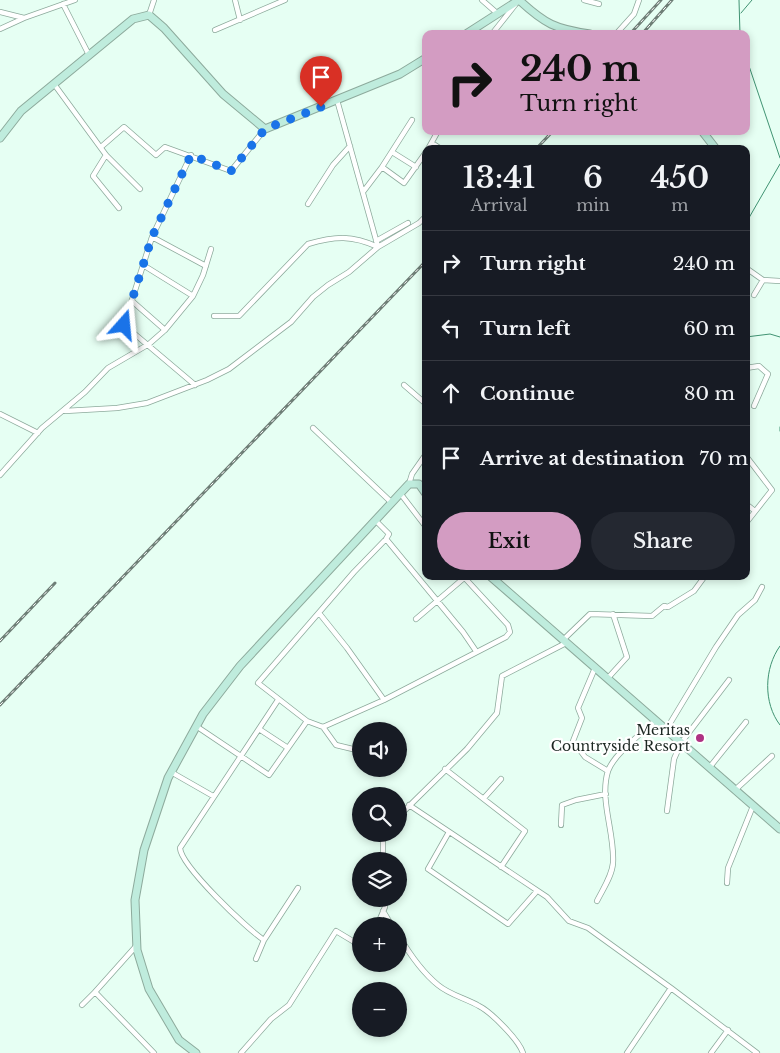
<!DOCTYPE html>
<html lang="en">
<head>
<meta charset="utf-8">
<style>
	body { margin:0; font-family:"Libre Baskerville",serif; background:#242831; color:#f1f3f6; height:100vh; display:flex; flex-direction:column; font-size:19px; white-space:nowrap }
	* { box-sizing:border-box; margin:0 }
	p { font-size:16px; color:#9ea1a6 }
	.icon { flex:none; width:28px; height:28px; fill:none; stroke:currentColor; stroke-width:2; stroke-linecap:round; stroke-linejoin:round }
	.map { position:relative; flex:1; overflow:hidden }
	.drawer { position:absolute; left:422px; top:145px; width:328px; height:435px; display:flex; flex-direction:column; background:#171b24; border-radius:10px; box-shadow:0 2px 8px #0003 }
	.drawer>* { flex:none }
	.guide { position:absolute; left:422px; top:30px; width:328px; height:105px; border-radius:10px; box-shadow:0 2px 8px #0003; background:#d39cc2; color:#111; overflow:hidden }
	.fabs { position:absolute; left:352px; top:722px; display:grid; gap:10px }
	.fabs a { display:grid; place-items:center; width:55px; height:55px; border-radius:50%; background:#171b24; box-shadow:0 2px 8px #0003; font-size:25px }
	.pin { position:absolute; display:grid; place-items:center; width:42px; height:42px; color:#fff; margin:-51px -21px; border-radius:50% 50% 50% 0; rotate:-45deg; box-shadow:0 0 5px #0007 }
	.pin .icon { rotate:45deg }
	.me { position:absolute; width:55px; margin:-28px; rotate:18deg; stroke-linejoin:round; filter:drop-shadow(0 0 4px #0008) }
	.turn { display:flex; align-items:center; gap:18px; height:105px; padding:0 15px; font-size:22px }
	.turn .icon { width:65px; height:65px; stroke-width:2.5 }
	.turn b { display:block; font-size:35px; line-height:42px }
	.eta { display:flex; justify-content:space-evenly; align-items:center; height:85px; text-align:center }
	.eta b { font-size:30px; font-weight:600; line-height:35px }
	.action { display:flex; gap:10px; margin-top:auto; padding:10px 15px }
	.action a { flex:1; height:58px; border-radius:30px; background:#d39cc2; color:#111; font-size:20px; font-weight:600; line-height:58px; text-align:center }
	.action a+a { background:#242831; color:#f1f3f6 }
	ul { padding:0; list-style:none }
	li { display:flex; align-items:center; gap:15px; height:65px; padding:0 15px; border-top:1px solid #363941 }
	li div { flex:1 }
	li b { display:block; font-size:19px }
	li em { font-style:normal }
	.map>svg:first-child { display:block }
	.lines { fill:none; stroke-linecap:round; stroke-linejoin:round }
	.stream { stroke:#409372; stroke-width:1 }
	.street-casing { stroke:#8daa9c; stroke-width:6 }
	.secondary-casing { stroke:#8daa9c; stroke-width:9 }
	.street { stroke:#fff; stroke-width:4.5 }
	.secondary { stroke:#bfecdd; stroke-width:7 }
	.rail-casing { stroke:#6e7e76; stroke-width:3 }
	.rail { stroke:#fff; stroke-width:1; stroke-dasharray:4; stroke-linecap:butt }
	.route { stroke:#1a73e8; stroke-width:9; stroke-dasharray:0 16.2 }
	.poi-dot { fill:#ae3283; stroke:#fff; stroke-width:2 }
	.labels { text-anchor:middle; stroke-width:4.5; stroke-linejoin:round; paint-order:stroke }
	.poi-label { font-size:14px; fill:#1c2722; stroke:#fff; text-anchor:end }
</style>
</head>
<body>
<div class="map">
<svg width="780" height="1053" viewBox="0 0 780 1053">
	<rect width="100%" height="100%" fill="#e6fff3"/>
	<g class="lines">
		<!-- stream -->
		<path class="stream" d="M 739,0 L 740,34
			M 741,13 L 752,0
			M 746,57 L 780,158
			M 746,223 L 780,164
			M 746,337 L 770,334 L 780,337
			M 780,427 L 780,431
			M 780,646 C 764,668 763,703 780,725"/>
		<defs>
			<path id="street" d="M 235,0 L 240,20
				M 482,0 L 498,14
				M 584,0 L 599,4
				M 63,4 L 89,55
				M 0,12 L 24,18
				M 149,15 L 154,0
				M 0,29 L 24,18 L 75,0
				M 215,30 L 285,0
				M 492,34 L 515,5
				M 616,34 L 634,14 L 639,0
				M 54,84 L 106,155 L 140,189
				M 412,120 L 382,167 L 404,183 L 426,152
				M 432,143 L 441,149
				M 101,147 L 124,127 L 156,155 L 165,147 L 231,171 L 265,129
				M 428,149 L 438,131
				M 392,152 L 416,167
				M 106,155 L 93,176 L 119,208
				M 191,155 L 152,237 L 124,325 L 195,385
				M 363,192 L 382,167
				M 308,204 L 333,165 L 350,146
				M 152,237 L 206,266
				M 376,241 L 408,223
				M 143,265 L 193,296
				M 746,268 L 763,280 L 780,281
				M 754,295 L 763,280
				M 132,301 L 165,330
				M 214,316 L 239,316 L 308,244 C 335,236 352,235 378,247 L 419,223 L 426,216
				M 746,368 L 759,366 L 768,374 L 754,406
				M 404,385 L 426,404
				M 65,411 L 117,408 L 147,403 L 207,380 L 229,369 L 291,322 L 313,297 L 328,285 L 349,272 L 378,247 L 337,100
				M 0,414 L 38,433
				M 313,428 L 391,502
				M 746,456 L 772,490 L 746,523
				M 0,475 L 42,428 L 85,392 L 108,368 L 149,344 L 165,330 L 193,296 L 203,275 L 211,249
				M 409,484 L 412,474 L 426,454
				M 400,493 L 426,527
				M 746,504 L 755,511
				M 386,539 L 463,632 L 476,651
				M 319,613 L 347,648 L 384,700
				M 416,619 L 464,578
				M 563,640 L 590,614 L 652,616 L 664,606 L 668,607 L 694,591 L 705,576
				M 595,668 L 578,708 L 582,718 L 573,741 L 585,757 L 608,771
				M 607,679 L 627,657 L 613,614
				M 196,726 L 269,775 L 307,721
				M 323,727 L 384,700 L 506,637 L 510,632 L 508,625 L 463,576
				M 259,729 L 288,748
				M 666,730 L 716,647 L 738,615 L 755,600 L 762,587
				M 361,751 L 336,745 L 323,727 L 307,721 L 258,683 L 354,572 L 386,539 L 389,534 L 375,520
				M 709,768 L 746,722
				M 445,769 L 525,831 L 501,867
				M 171,772 L 213,796
				M 735,790 L 772,756
				M 484,798 L 501,779
				M 409,805 L 547,897 L 569,921 L 588,928 L 671,988 L 627,1053
				M 667,811 L 674,759 L 681,743 L 729,680
				M 399,816 L 467,749 L 497,713 L 502,676 L 566,643
				M 561,825 L 562,805 L 576,800 L 606,794
				M 449,832 L 428,869 L 508,924 L 537,891
				M 383,861 L 383,834
				M 727,883 L 728,868 L 753,806
				M 597,901 C 603,889 612,876 613,863 C 615,833 599,800 608,771 C 614,754 642,733 655,721
				M 383,911 L 392,926
				M 377,926 L 385,907 L 385,899
				M 399,936 C 409,953 422,972 438,985 C 450,995 465,998 479,1006 C 491,1012 519,1040 523,1053
				M 264,940 C 247,929 181,866 180,848 L 278,700
				M 256,959 L 264,940 L 298,888
				M 671,988 L 757,1053
				M 95,992 L 137,945
				M 82,1005 L 95,992 L 154,1053
				M 241,1053 L 271,1019 L 289,1005 L 336,931 L 361,946
				M 711,1053 L 728,1030"/>
			<path id="secondary" d="M 519,0 C 545,24 555,29 590,34
				M 466,34 L 519,0
				M 702,131 L 716,149
				M 0,138 L 21,111 L 133,19 L 149,15 L 164,28 L 223,94 L 265,129 L 400,74 L 426,58
				M 490,576 L 780,829
				M 196,1053 L 179,1040 L 149,989 L 137,950 L 135,900 L 144,850 L 168,778 L 203,714 L 240,666 L 409,484 L 419,484 L 426,494"/>
		</defs>
		<!-- street casing -->
		<use href="#street" class="street-casing"/>
		<!-- secondary casing -->
		<use href="#secondary" class="secondary-casing"/>
		<!-- street -->
		<use href="#street" class="street"/>
		<!-- secondary -->
		<use href="#secondary" class="secondary"/>
		<defs>
			<path id="rail" d="M 630,34 L 661,0
				M 642,34 L 672,0
				M 536,149 L 553,131
				M 0,641 L 55,583
				M 0,705 L 426,261"/>
		</defs>
		<!-- rail casing -->
		<use href="#rail" class="rail-casing"/>
		<!-- rail -->
		<use href="#rail" class="rail"/>
	</g>
	<g class="lines">
		<!-- route -->
		<path class="route" d="M 124,325 L 152,237 L 191,155 L 231,171 L 265,129 L 321,107"/>
	</g>
	<!-- markers -->
	<circle class="poi-dot" cx="700" cy="738" r="5"/>
	<g class="labels">
		<!-- poi labels -->
		<g class="poi-label">
			<text x="690" y="735">Meritas<tspan x="690" dy="16">Countryside Resort</tspan></text>
		</g>
	</g>
</svg>
<div class="fabs">
<a><svg class="icon" aria-label="sound" viewBox="0 0 24 24"><path d="M4 9h4l5-4v14l-5-4H4zM17 9q2 3 0 6"/></svg></a>
<a><svg class="icon" aria-label="search" viewBox="0 0 24 24"><circle cx="10" cy="10" r="6"/><path d="M15 15l6 6"/></svg></a>
<a><svg class="icon" aria-label="layers" viewBox="0 0 24 24"><path d="M12 4l9 5-9 5-9-5zM3 14l9 5 9-5"/></svg></a>
<a>+</a>
<a>−</a>
</div>
<div class="pin" style="left:321px;top:107px;background:#d93025"><svg class="icon" aria-label="arrive" viewBox="0 0 24 24"><path d="M6 21V4h12l-3 4 3 4H6"/></svg></div>
<svg class="me" style="left:124px;top:325px" viewBox="-20 -20 40 40"><path d="M0-17L14 15 0 8-14 15z" fill="#1a73e8" stroke="#fff" stroke-width="4"/></svg>
<div class="guide">
<div class="turn"><svg class="icon" aria-label="right" viewBox="0 0 24 24"><path d="M7 20v-9h11M14 6l5 5-5 5"/></svg><div><b>240 m</b>Turn right</div></div>
</div>
<section class="drawer">
<div class="eta">
<div><b>13:41</b><p>Arrival</p></div>
<div><b>6</b><p>min</p></div>
<div><b>450</b><p>m</p></div>
</div>
<ul>
<li><svg class="icon" aria-label="right" viewBox="0 0 24 24"><path d="M7 20v-9h11M14 6l5 5-5 5"/></svg><div><b>Turn right</b></div><em>240 m</em></li>
<li><svg class="icon" aria-label="left" viewBox="0 0 24 24"><path d="M17 20v-9H6M10 6l-5 5 5 5"/></svg><div><b>Turn left</b></div><em>60 m</em></li>
<li><svg class="icon" aria-label="ahead" viewBox="0 0 24 24"><path d="M12 20V5M6 11l6-6 6 6"/></svg><div><b>Continue</b></div><em>80 m</em></li>
<li><svg class="icon" aria-label="arrive" viewBox="0 0 24 24"><path d="M6 21V4h12l-3 4 3 4H6"/></svg><div><b>Arrive at destination</b></div><em>70 m</em></li>
</ul>
<div class="action"><a>Exit</a><a>Share</a></div>
</section>
</div>
</body>
</html>
